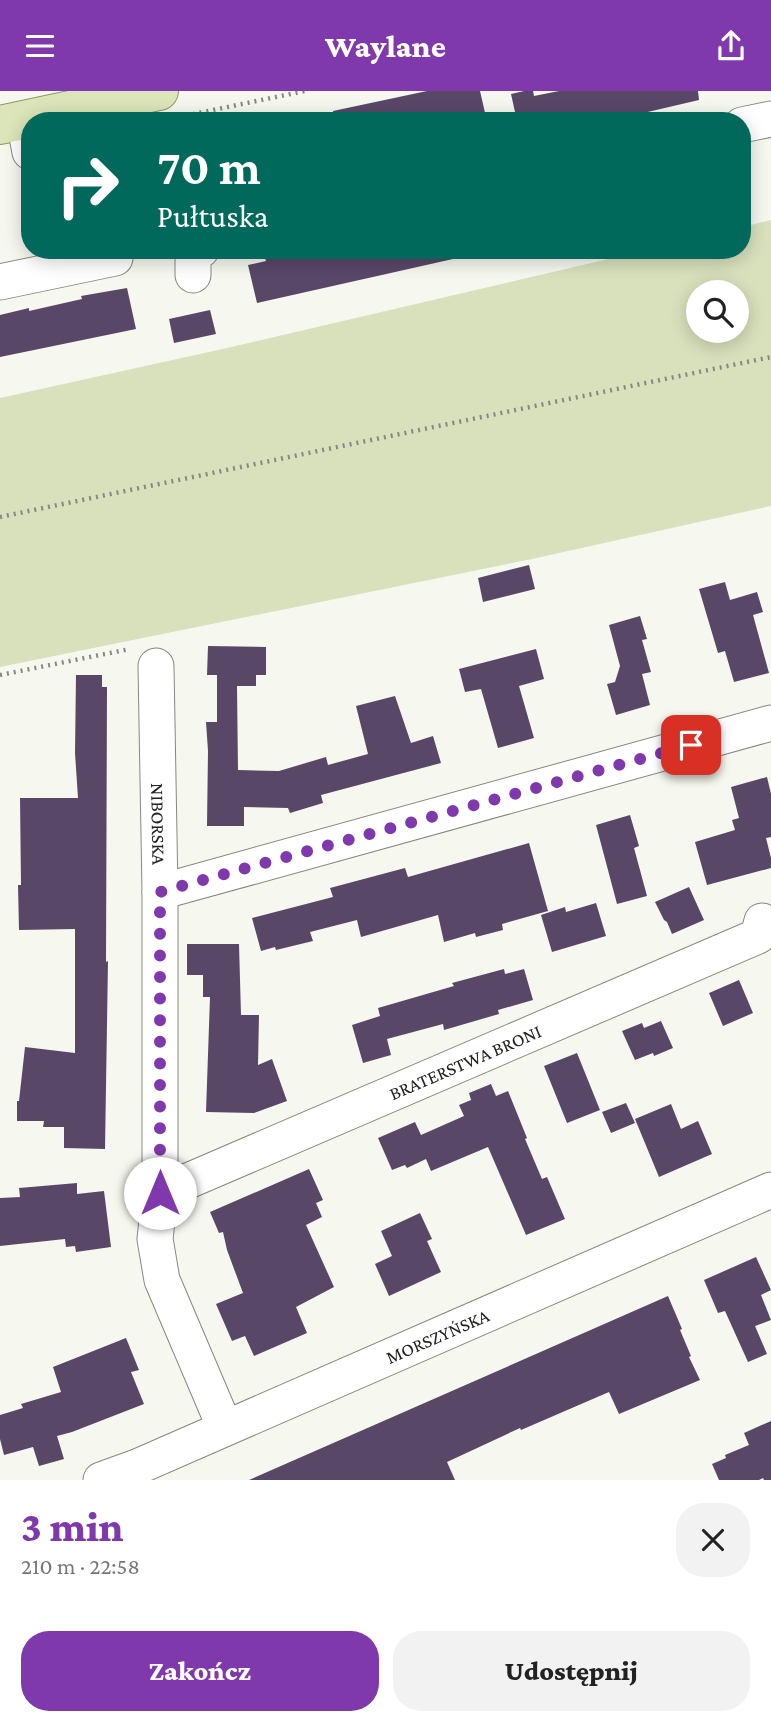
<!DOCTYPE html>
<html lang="pl">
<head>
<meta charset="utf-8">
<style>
	body { margin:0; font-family:"Crimson Pro",serif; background:#f2f2f2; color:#222; height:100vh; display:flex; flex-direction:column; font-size:26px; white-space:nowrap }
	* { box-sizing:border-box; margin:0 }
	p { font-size:23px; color:#767676 }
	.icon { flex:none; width:38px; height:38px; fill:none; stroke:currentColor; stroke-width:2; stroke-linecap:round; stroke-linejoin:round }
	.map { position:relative; height:1389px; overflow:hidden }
	.details { display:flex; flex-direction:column; background:#fff; flex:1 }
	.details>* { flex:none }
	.banner { position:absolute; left:21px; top:21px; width:730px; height:147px; border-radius:28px; box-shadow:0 4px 18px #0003; background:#00695c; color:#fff; overflow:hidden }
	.buttons { position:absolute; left:686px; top:189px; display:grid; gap:14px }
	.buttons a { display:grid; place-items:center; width:63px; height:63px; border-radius:50%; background:#fff; box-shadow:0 4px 18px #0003; font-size:35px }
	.pin { position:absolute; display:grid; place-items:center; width:60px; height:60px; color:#fff; margin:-30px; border-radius:14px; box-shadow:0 4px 10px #0006 }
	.me { position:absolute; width:77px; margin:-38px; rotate:0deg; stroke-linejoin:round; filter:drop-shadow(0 0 5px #0008) }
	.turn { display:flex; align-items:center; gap:24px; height:147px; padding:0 21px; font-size:32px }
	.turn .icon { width:91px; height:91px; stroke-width:2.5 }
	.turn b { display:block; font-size:49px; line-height:60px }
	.round { display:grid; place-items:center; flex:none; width:74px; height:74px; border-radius:28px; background:#f2f2f2 }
	.summary { display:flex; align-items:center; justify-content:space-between; height:119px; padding:0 21px }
	h1 { font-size:42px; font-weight:800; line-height:52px; color:#8039ac }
	.cta { display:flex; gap:14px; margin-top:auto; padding:14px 21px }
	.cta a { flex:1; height:80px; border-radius:28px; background:#8039ac; color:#fff; font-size:28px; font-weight:800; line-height:80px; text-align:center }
	.cta a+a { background:#f2f2f2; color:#222 }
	header { display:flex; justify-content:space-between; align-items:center; height:91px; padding:0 21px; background:#8039ac; color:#fff; font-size:32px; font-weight:800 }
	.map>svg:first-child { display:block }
	.green { fill:#d9e0bc; fill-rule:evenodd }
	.building { fill:#594768 }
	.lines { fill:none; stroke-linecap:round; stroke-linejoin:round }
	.minor-casing { stroke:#878880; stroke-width:37 }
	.major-casing { stroke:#8c9565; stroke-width:40 }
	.path { stroke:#878882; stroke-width:4.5; stroke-dasharray:2 5; stroke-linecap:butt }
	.minor { stroke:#fff; stroke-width:35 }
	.major { stroke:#dce4b9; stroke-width:38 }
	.route { stroke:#8039ac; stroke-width:12; stroke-dasharray:0 21.6 }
	.labels { text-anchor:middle; stroke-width:7; stroke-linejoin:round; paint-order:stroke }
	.street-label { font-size:19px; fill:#232420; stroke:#fff }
</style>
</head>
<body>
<header><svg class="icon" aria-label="menu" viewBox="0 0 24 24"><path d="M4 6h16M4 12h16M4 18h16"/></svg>Waylane<svg class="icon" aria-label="share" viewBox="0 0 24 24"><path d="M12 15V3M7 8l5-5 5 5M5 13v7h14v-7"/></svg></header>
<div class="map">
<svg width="771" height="1389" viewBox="0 0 771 1389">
	<rect width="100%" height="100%" fill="#f6f8ef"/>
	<!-- green -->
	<path class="green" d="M 771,129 L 771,415 L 532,468 L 0,576 L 0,307 L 227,257 L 647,159 L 742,159 L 742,136 ZM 698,201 L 737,201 L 737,240 L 698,240 Z"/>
	<!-- building -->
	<path class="building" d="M 427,0 L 480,0 L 486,26 L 466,30 L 334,30 L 333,20 Z
		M 524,0 L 533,0 L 534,5 L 559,0 L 698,0 L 699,9 L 609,30 L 517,30 L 511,3 Z
		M 301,159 L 452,159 L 453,168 L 257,212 L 248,174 L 266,170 L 265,167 Z
		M 127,197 L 136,238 L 0,266 L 0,224 L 29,217 L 29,220 L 82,208 L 81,205 Z
		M 210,219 L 216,243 L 174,252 L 169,228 Z
		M 529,474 L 535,498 L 483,511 L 478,487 Z
		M 725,491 L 730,509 L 757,501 L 763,521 L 753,524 L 769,582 L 734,591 L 725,560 L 718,562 L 699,498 Z
		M 640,525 L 647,548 L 642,549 L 651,581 L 642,583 L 650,614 L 616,624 L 607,593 L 615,591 L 620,575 L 609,534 Z
		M 208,555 L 266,556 L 266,584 L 256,584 L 256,595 L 237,595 L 238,679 L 279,680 L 326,666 L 328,674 L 368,663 L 356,615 L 395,605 L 411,652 L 433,645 L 441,672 L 321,704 L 323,712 L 290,722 L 288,717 L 244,716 L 244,735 L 207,735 L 208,660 L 206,631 L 217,631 L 217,584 L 207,584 Z
		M 536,558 L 544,588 L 519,595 L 534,647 L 498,657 L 481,598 L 465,601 L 459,578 Z
		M 76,584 L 102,584 L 102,596 L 107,596 L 106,871 L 108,870 L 105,1058 L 64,1057 L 64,1036 L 43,1036 L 44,1030 L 17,1030 L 17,1010 L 19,1010 L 25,956 L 75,962 L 75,838 L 19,839 L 18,794 L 21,794 L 20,707 L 78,707 L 75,662 Z
		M 767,686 L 771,703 L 771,746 L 766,747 L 771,767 L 771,777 L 707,794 L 695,751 L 735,739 L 732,729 L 739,727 L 731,696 Z
		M 630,724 L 639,755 L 634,757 L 647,805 L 617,813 L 596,734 Z
		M 529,752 L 548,820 L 502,833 L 503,839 L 476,846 L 475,842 L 444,851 L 438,824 L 361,846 L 357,829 L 310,841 L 313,850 L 276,859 L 275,856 L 261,860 L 252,827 L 333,806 L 330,797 L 405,777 L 408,786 Z
		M 689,796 L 704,829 L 672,843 L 667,831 L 664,829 L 655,811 Z
		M 596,812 L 606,845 L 552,861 L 541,824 L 565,816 L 566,821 Z
		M 187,853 L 239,853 L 241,924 L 259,924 L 258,974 L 272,968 L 287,1010 L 254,1022 L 206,1021 L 210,906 L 203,906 L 203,884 L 187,884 Z
		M 504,878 L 505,883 L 524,878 L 533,909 L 498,919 L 499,923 L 444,939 L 443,933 L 387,948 L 391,964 L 363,972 L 352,934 L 380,925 L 378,917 L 454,895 L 452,892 Z
		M 739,889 L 753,922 L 723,935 L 709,902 Z
		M 661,930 L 673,957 L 654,965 L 653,962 L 635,969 L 622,940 L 642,932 L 644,937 Z
		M 577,962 L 600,1019 L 567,1032 L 544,975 Z
		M 491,993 L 496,1005 L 508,1000 L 527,1047 L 525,1048 L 542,1088 L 547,1086 L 565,1128 L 526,1144 L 488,1056 L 431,1080 L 426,1068 L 407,1077 L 405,1074 L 392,1079 L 378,1047 L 415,1031 L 421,1044 L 464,1025 L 459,1014 L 471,1009 L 469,1002 Z
		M 626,1012 L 635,1032 L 611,1042 L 602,1021 Z
		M 671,1013 L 681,1038 L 698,1030 L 712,1063 L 659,1086 L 635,1028 Z
		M 309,1078 L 323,1109 L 316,1112 L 322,1126 L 306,1134 L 334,1196 L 296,1216 L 307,1242 L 254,1265 L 245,1245 L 232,1250 L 216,1213 L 243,1202 L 227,1159 L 223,1141 L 219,1142 L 210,1121 Z
		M 77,1092 L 77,1103 L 104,1100 L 111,1156 L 76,1161 L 75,1155 L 66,1156 L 65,1148 L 0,1155 L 0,1107 L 20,1106 L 19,1097 Z
		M 420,1122 L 432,1148 L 427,1150 L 441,1181 L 389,1205 L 375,1173 L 392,1165 L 381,1140 Z
		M 756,1166 L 771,1199 L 761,1204 L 771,1229 L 755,1235 L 767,1263 L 748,1271 L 725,1220 L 718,1222 L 704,1189 Z
		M 668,1205 L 682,1238 L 680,1239 L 691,1265 L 689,1266 L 700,1289 L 619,1323 L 609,1301 L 521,1339 L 520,1337 L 447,1371 L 455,1389 L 249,1389 Z
		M 126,1247 L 139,1279 L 131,1281 L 144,1313 L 72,1341 L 57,1345 L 64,1368 L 39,1375 L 33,1356 L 4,1364 L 0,1348 L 0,1324 L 23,1317 L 21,1313 L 61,1301 L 53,1276 Z
		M 771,1330 L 771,1389 L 764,1389 L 763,1387 L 759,1389 L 719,1389 L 712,1373 L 726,1367 L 725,1364 L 749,1354 L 744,1342 Z"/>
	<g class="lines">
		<defs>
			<g id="minor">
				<path d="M 24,29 L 30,61"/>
				<path d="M 742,34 L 771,28"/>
				<path d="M 193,184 L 193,164 L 201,159"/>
				<path d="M 0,191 L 115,167"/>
				<path id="s1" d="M 156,575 L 160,801 L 160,1102 L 155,1148 L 162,1189 L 225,1337"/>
				<path d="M 160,801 L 771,632"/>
				<path id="s2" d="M 160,1102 L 758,845 L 762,830"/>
				<path id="s3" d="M 101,1389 L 137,1376 L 771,1099"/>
			</g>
			<path id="major" d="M 0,34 L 159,0"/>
		</defs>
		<!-- minor casing -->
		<use href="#minor" class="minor-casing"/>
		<!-- major casing -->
		<use href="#major" class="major-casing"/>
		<!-- path -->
		<path class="path" d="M 179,26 L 305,0
			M 0,426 L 771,266
			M 0,584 L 130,558"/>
		<!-- minor -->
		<use href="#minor" class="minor"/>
		<!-- major -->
		<use href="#major" class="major"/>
	</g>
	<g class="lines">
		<!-- route -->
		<path class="route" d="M 160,1102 L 160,801 L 691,654"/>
	</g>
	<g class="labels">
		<!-- street labels -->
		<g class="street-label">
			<text dy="7" stroke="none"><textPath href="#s1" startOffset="158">NIBORSKA</textPath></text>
			<text dy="7" stroke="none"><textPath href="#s2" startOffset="332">BRATERSTWA BRONI</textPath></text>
			<text dy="7" stroke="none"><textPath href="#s3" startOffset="366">MORSZYŃSKA</textPath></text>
		</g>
	</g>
</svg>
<div class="buttons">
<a><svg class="icon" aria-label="search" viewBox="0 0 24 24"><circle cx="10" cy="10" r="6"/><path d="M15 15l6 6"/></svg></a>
</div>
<div class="pin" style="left:691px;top:654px;background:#d93025"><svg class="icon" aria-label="arrive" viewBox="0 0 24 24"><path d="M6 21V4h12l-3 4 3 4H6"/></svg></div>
<svg class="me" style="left:160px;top:1102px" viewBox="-20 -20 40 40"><circle r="19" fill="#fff"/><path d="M0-13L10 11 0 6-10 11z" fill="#8039ac"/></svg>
<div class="banner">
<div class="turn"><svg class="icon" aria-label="right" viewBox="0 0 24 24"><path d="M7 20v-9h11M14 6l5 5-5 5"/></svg><div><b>70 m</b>Pułtuska</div></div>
</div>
</div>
<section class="details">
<div class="summary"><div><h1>3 min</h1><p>210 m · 22:58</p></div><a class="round"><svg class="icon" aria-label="close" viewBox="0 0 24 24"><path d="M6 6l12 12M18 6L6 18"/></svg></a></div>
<div class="cta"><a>Zakończ</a><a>Udostępnij</a></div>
</section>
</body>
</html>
